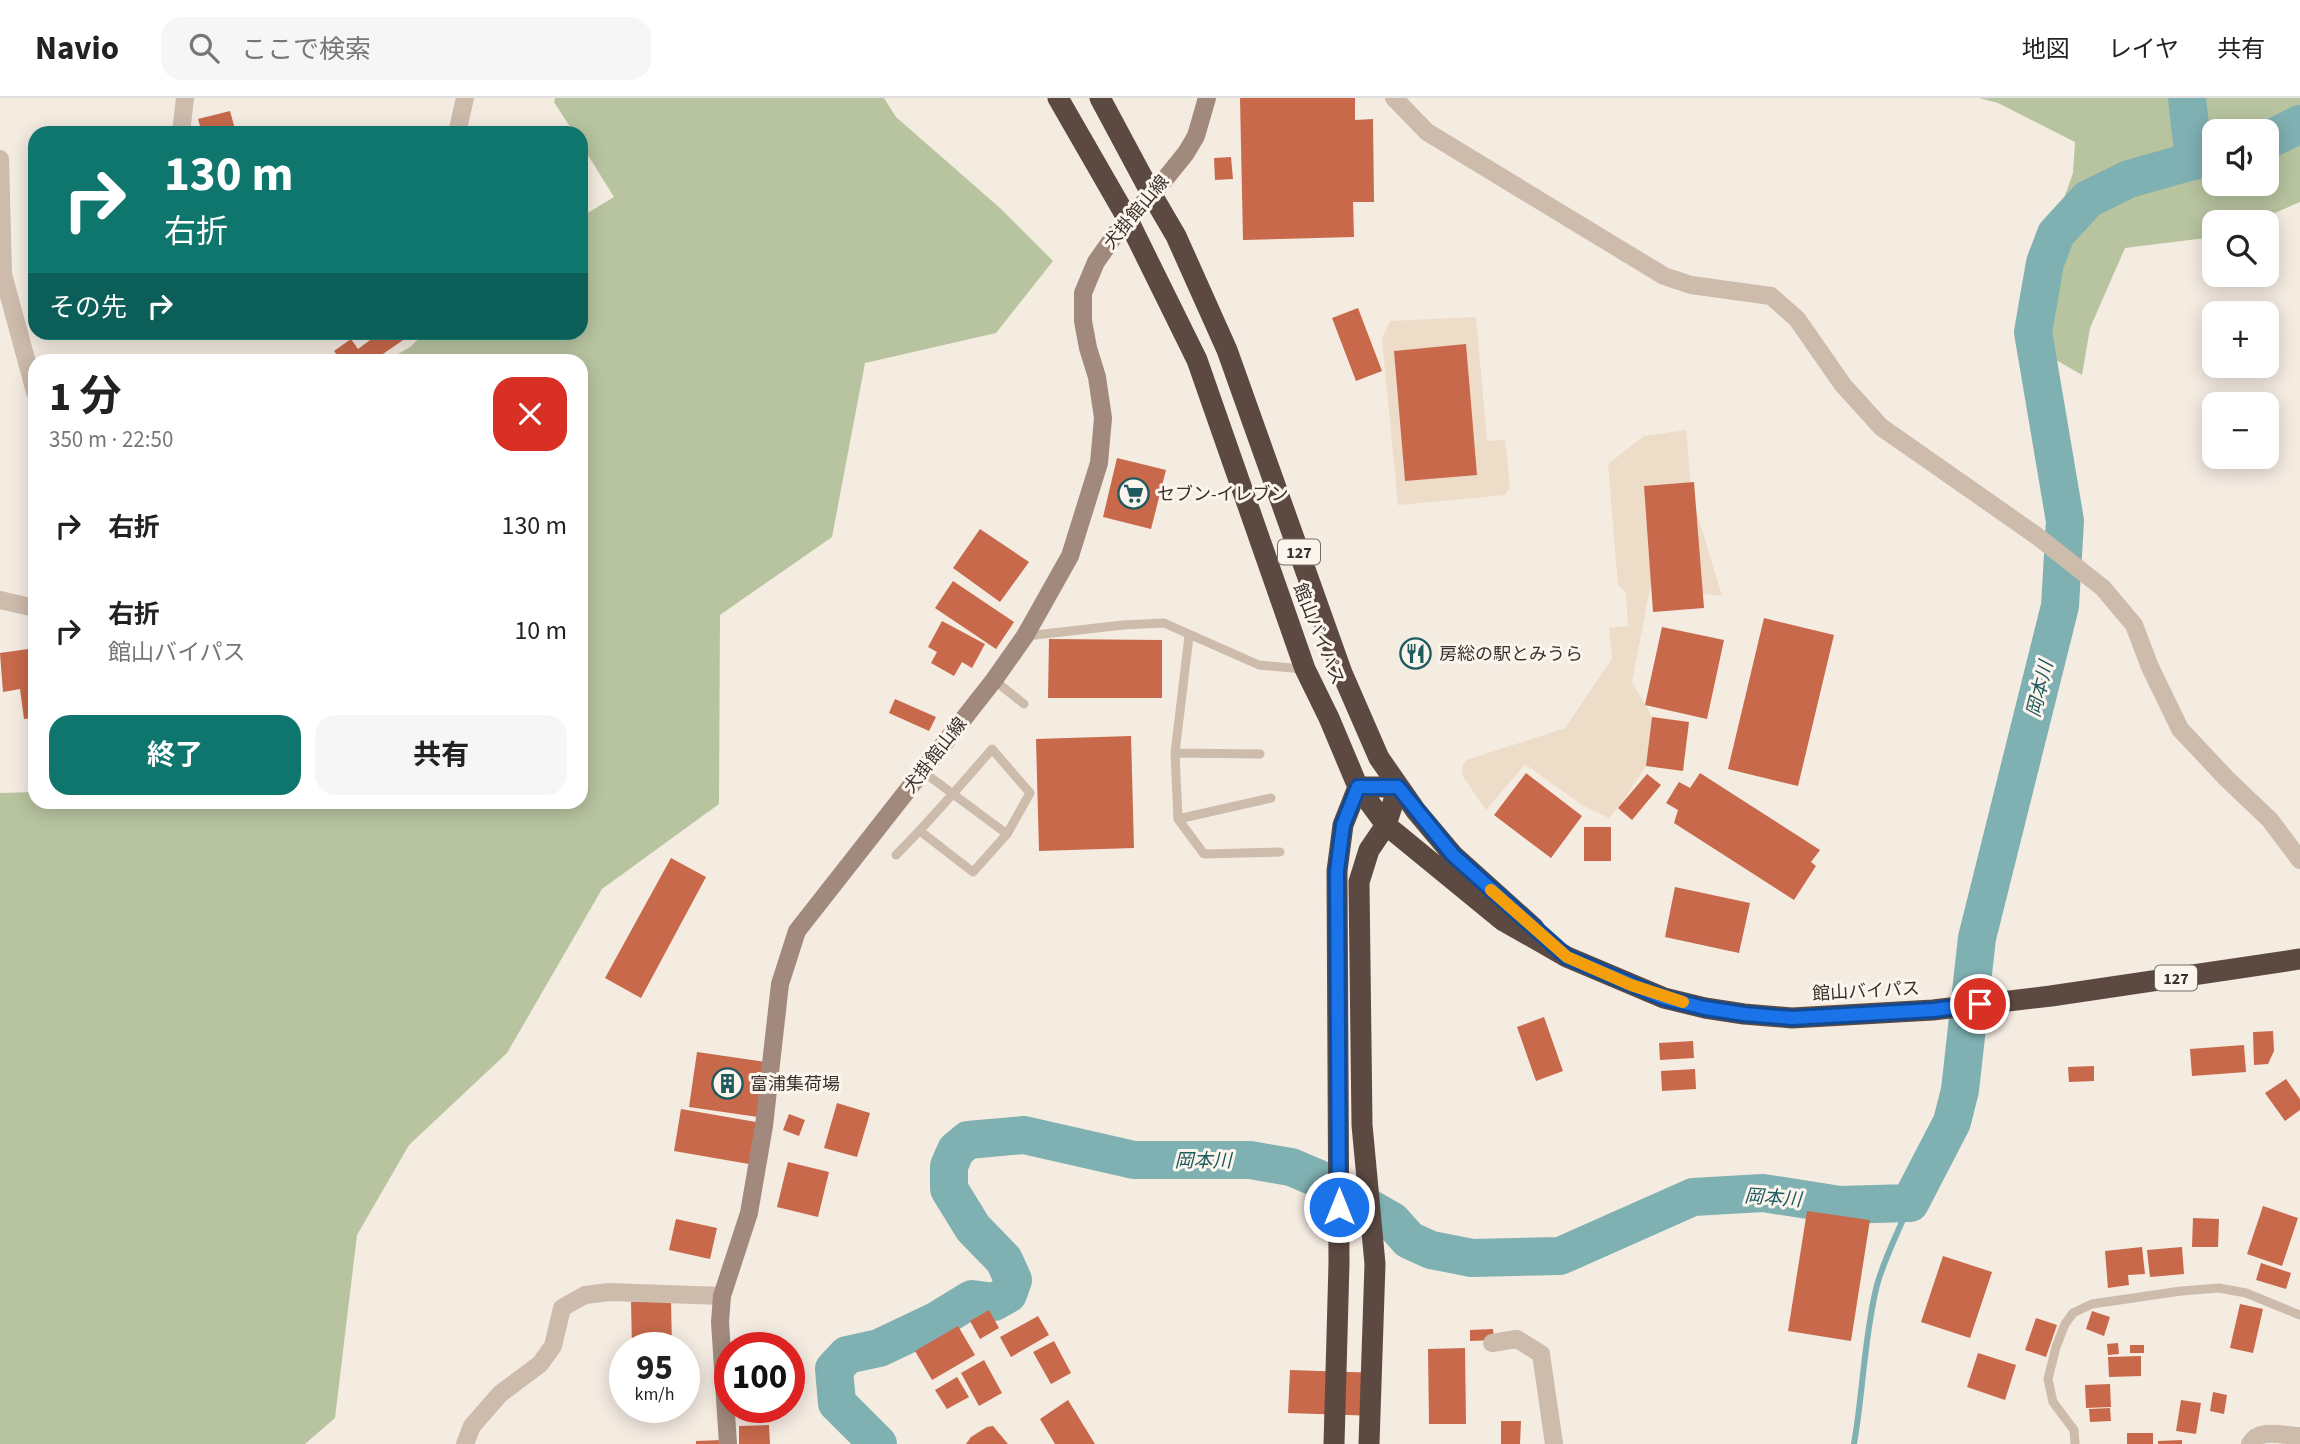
<!DOCTYPE html>
<html lang="ja">
<head>
<meta charset="utf-8">
<style>
	body { margin:0; font-family:"Source Sans 3","Noto Sans JP",sans-serif; background:#f6f6f6; color:#222; height:100vh; display:flex; flex-direction:column; font-size:26px; white-space:nowrap }
	* { box-sizing:border-box; margin:0 }
	p { font-size:23px; color:#767676 }
	.icon { flex:none; width:38px; height:38px; fill:none; stroke:currentColor; stroke-width:2; stroke-linecap:round; stroke-linejoin:round }
	.map { position:relative; flex:1; overflow:hidden }
	.details { position:absolute; left:28px; top:256px; width:560px; height:455px; display:flex; flex-direction:column; background:#fff; border-radius:21px; box-shadow:0 4px 18px #0003 }
	.details>* { flex:none }
	.top-card { position:absolute; left:28px; top:28px; width:560px; height:214px; border-radius:21px; box-shadow:0 4px 18px #0003; background:#0f766e; color:#fff; overflow:hidden }
	.controls { position:absolute; left:2202px; top:21px; display:grid; gap:14px }
	.controls a { display:grid; place-items:center; width:77px; height:77px; border-radius:14px; background:#fff; box-shadow:0 4px 18px #0003; font-size:35px }
	.speed { position:absolute; left:609px; top:1234px; display:flex; gap:14px; font-size:35px; font-weight:700; text-align:center }
	.speed>* { display:grid; place-content:center; width:91px; height:91px; border-radius:50%; background:#fff; box-shadow:0 4px 18px #0003; line-height:1 }
	.speed small { font-size:18px; font-weight:400 }
	.speed .limit { border:10px solid #d22; background:#fff; color:#111 }
	.pin { position:absolute; display:grid; place-items:center; width:60px; height:60px; color:#fff; margin:-30px; border:4px solid #fff; border-radius:50%; box-shadow:0 2px 7px #0007 }
	.me { position:absolute; width:77px; margin:-38px; rotate:0deg; stroke-linejoin:round; filter:drop-shadow(0 0 5px #0008) }
	.turn { display:flex; align-items:center; gap:24px; height:147px; padding:0 21px; font-size:32px }
	.turn .icon { width:91px; height:91px; stroke-width:2.5 }
	.turn b { display:block; font-size:49px; line-height:60px }
	.then { display:flex; align-items:center; height:66px; padding:0 21px; background:#0003; gap:14px; font-size:26px }
	.round { display:grid; place-items:center; flex:none; width:74px; height:74px; border-radius:21px; background:#f6f6f6 }
	.headline { display:flex; align-items:center; justify-content:space-between; height:119px; padding:0 21px }
	h1 { font-size:42px; font-weight:700; line-height:52px }
	.primary-button { display:flex; gap:14px; margin-top:auto; padding:14px 21px }
	.primary-button a { flex:1; height:80px; border-radius:21px; background:#0f766e; color:#fff; font-size:28px; font-weight:700; line-height:80px; text-align:center }
	.primary-button a+a { background:#f6f6f6; color:#222 }
	ul { padding:0; list-style:none }
	li { display:flex; align-items:center; gap:21px; height:105px; padding:0 21px }
	li div { flex:1 }
	li b { display:block; font-size:26px }
	li em { font-style:normal }
	header { display:flex; align-items:center; gap:42px; box-sizing:border-box; height:98px; padding:0 35px; background:#fff; border-bottom:2px solid #e0e0e0 }
	header strong { font-size:33px }
	nav { display:flex; gap:38px; margin-inline-start:auto; font-size:24px }
	.search { width:490px; height:63px; background:#f6f6f6; display:flex; align-items:center; gap:18px; box-sizing:border-box; padding:0 24px; border-radius:21px; color:#767676; font-size:26px }
	.map>svg:first-child { display:block }
	.green { fill:#b8c4a0; fill-rule:evenodd }
	.plaza { fill:#ecdcc8 }
	.lines { fill:none; stroke-linecap:round; stroke-linejoin:round }
	.stream { stroke:#7fb0b2; stroke-width:6 }
	.river { stroke:#7fb0b2; stroke-width:38 }
	.building { fill:#c8694b }
	.lane { stroke:#cdbbac; stroke-width:9 }
	.street { stroke:#cdbbac; stroke-width:18 }
	.secondary { stroke:#a18a7d; stroke-width:18 }
	.highway { stroke:#5c4a42; stroke-width:21 }
	.route-casing { stroke:#114b97; stroke-width:18 }
	.route { stroke:#1a73e8; stroke-width:12 }
	.slow { stroke:#f59e0b; stroke-width:12 }
	.labels { text-anchor:middle; stroke-width:6; stroke-linejoin:round; paint-order:stroke }
	.shield { fill:#fbf5ee; stroke:#756b66; stroke-width:2 }
	.shield-label { font-size:16px; font-weight:bold; fill:#3b302b }
	.street-label { font-size:18px; fill:#3b302b; stroke:#fbf5ee }
	.poi-label { font-size:18px; fill:#3b302b; stroke:#fbf5ee; text-anchor:start }
	.water-label { font-size:19px; font-style:italic; fill:#1f5a5e; stroke:#fbf5ee }
</style>
</head>
<body>
<header>
<strong>Navio</strong>
<div class="search"><svg class="icon" aria-label="search" viewBox="0 0 24 24"><circle cx="10" cy="10" r="6"/><path d="M15 15l6 6"/></svg>ここで検索</div>
<nav><a>地図</a><a>レイヤ</a><a>共有</a></nav>
</header>
<div class="map">
<svg width="2300" height="1346" viewBox="0 0 2300 1346">
	<rect width="100%" height="100%" fill="#f4ebe1"/>
	<!-- green -->
	<path class="green" d="M 555,0 L 884,0 L 896,19 L 1000,110 L 1053,163 L 996,235 L 865,265 L 832,439 L 720,517 L 719,706 L 602,791 L 507,955 L 409,1047 L 357,1137 L 335,1320 L 305,1346 L 0,1346 L 0,695 L 35,694 L 35,704 L 581,704 L 581,262 L 388,262 L 410,249 L 425,235 L 581,234 L 581,119 L 614,99 L 581,46 L 581,35 L 574,35 L 554,4 Z
		M 1979,0 L 2300,0 L 2300,104 L 2254,124 L 2214,124 L 2214,139 L 2125,150 L 2090,230 L 2082,277 L 2015,238 L 2073,75 L 2075,44 L 1998,5 ZM 2214,33 L 2266,33 L 2266,86 L 2214,86 Z"/>
	<!-- plaza -->
	<path class="plaza" d="M 1476,219 L 1487,343 L 1505,342 L 1510,389 L 1505,397 L 1398,407 L 1382,241 L 1390,223 Z
		M 1686,332 L 1692,399 L 1722,498 L 1650,490 L 1632,584 L 1652,619 L 1646,668 L 1618,710 L 1620,706 L 1609,720 L 1582,707 L 1525,666 L 1486,712 L 1462,677 L 1463,667 L 1467,662 L 1565,630 L 1612,561 L 1609,530 L 1628,528 L 1626,494 L 1618,487 L 1608,366 L 1644,338 Z"/>
	<g class="lines">
		<!-- stream -->
		<path class="stream" d="M 1854,1346 C 1863,1294 1864,1242 1876,1191 C 1883,1162 1899,1133 1910,1105"/>
		<!-- river -->
		<path class="river" d="M 2187,0 L 2194,63
			M 2266,43 L 2300,26
			M 878,1346 L 837,1305 L 834,1271 L 847,1257 L 879,1250 L 936,1223 L 972,1201 L 994,1204 L 1008,1196 L 1013,1182 L 1004,1162 L 973,1130 L 949,1091 L 949,1068 L 956,1052 L 968,1042 L 1024,1037 L 1134,1062 L 1250,1062 L 1291,1069 L 1317,1080 L 1392,1123 L 1409,1142 L 1431,1152 L 1472,1160 L 1560,1158 L 1693,1099 L 1763,1095 L 1840,1107 L 1910,1105 L 1952,1024 L 1960,992 L 1977,840 L 2060,508 L 2065,423 L 2033,234 L 2045,165 L 2056,136 L 2088,101 L 2129,81 L 2214,57"/>
	</g>
	<!-- building -->
	<path class="building" d="M 1240,0 L 1355,0 L 1355,22 L 1373,21 L 1374,104 L 1353,104 L 1354,139 L 1243,142 Z
		M 230,13 L 236,35 L 202,35 L 198,21 Z
		M 1231,59 L 1233,81 L 1215,82 L 1214,60 Z
		M 1358,210 L 1382,273 L 1356,283 L 1332,220 Z
		M 381,234 L 415,234 L 374,262 L 341,262 L 334,253 L 351,241 L 358,251 Z
		M 1466,246 L 1477,377 L 1405,383 L 1394,253 Z
		M 1117,360 L 1166,372 L 1151,431 L 1103,419 Z
		M 1694,384 L 1704,510 L 1653,514 L 1644,388 Z
		M 980,431 L 1029,464 L 1000,504 L 953,470 Z
		M 953,483 L 1014,524 L 996,551 L 935,510 Z
		M 1764,520 L 1834,537 L 1798,688 L 1728,671 Z
		M 942,523 L 985,546 L 972,570 L 962,564 L 954,578 L 931,565 L 937,554 L 928,549 Z
		M 1662,529 L 1724,542 L 1707,621 L 1645,607 Z
		M 1049,541 L 1162,542 L 1162,600 L 1048,600 Z
		M 35,550 L 35,620 L 24,621 L 20,591 L 3,594 L 0,555 Z
		M 895,601 L 936,619 L 929,633 L 889,615 Z
		M 1652,619 L 1689,624 L 1683,673 L 1646,668 Z
		M 1131,638 L 1134,750 L 1039,753 L 1036,641 Z
		M 1526,675 L 1582,718 L 1551,760 L 1494,717 Z
		M 1700,675 L 1820,752 L 1811,764 L 1816,768 L 1794,802 L 1674,725 L 1678,712 L 1666,705 L 1679,684 L 1690,690 Z
		M 1647,676 L 1661,687 L 1632,722 L 1618,710 Z
		M 1584,729 L 1611,729 L 1611,763 L 1584,763 Z
		M 671,760 L 706,779 L 641,900 L 605,880 Z
		M 1675,789 L 1750,805 L 1739,855 L 1665,839 Z
		M 1544,919 L 1563,973 L 1536,983 L 1517,929 Z
		M 2273,933 L 2274,953 L 2268,966 L 2254,967 L 2253,934 Z
		M 1693,943 L 1694,960 L 1660,962 L 1659,945 Z
		M 2244,947 L 2246,974 L 2192,978 L 2190,951 Z
		M 697,954 L 766,964 L 758,1019 L 689,1009 Z
		M 2094,968 L 2094,983 L 2069,984 L 2068,969 Z
		M 1695,971 L 1696,991 L 1662,993 L 1661,973 Z
		M 2286,981 L 2300,1001 L 2300,1012 L 2285,1023 L 2265,995 Z
		M 837,1005 L 870,1015 L 857,1059 L 824,1050 Z
		M 681,1011 L 756,1024 L 749,1066 L 674,1053 Z
		M 789,1016 L 805,1022 L 799,1038 L 783,1032 Z
		M 788,1064 L 829,1074 L 818,1119 L 777,1109 Z
		M 2263,1108 L 2298,1120 L 2282,1168 L 2247,1156 Z
		M 1807,1113 L 1870,1122 L 1851,1243 L 1788,1233 Z
		M 2193,1120 L 2219,1121 L 2218,1149 L 2192,1149 Z
		M 676,1121 L 717,1130 L 710,1161 L 669,1152 Z
		M 2142,1149 L 2145,1176 L 2128,1177 L 2129,1187 L 2108,1190 L 2105,1153 Z
		M 2182,1149 L 2184,1176 L 2150,1179 L 2147,1152 Z
		M 1943,1158 L 1992,1174 L 1970,1240 L 1921,1224 Z
		M 2261,1165 L 2291,1175 L 2286,1191 L 2256,1182 Z
		M 671,1203 L 672,1250 L 632,1250 L 631,1204 Z
		M 2240,1206 L 2263,1211 L 2253,1255 L 2230,1250 Z
		M 989,1212 L 999,1230 L 980,1241 L 970,1223 Z
		M 2092,1213 L 2110,1219 L 2104,1238 L 2086,1231 Z
		M 1038,1218 L 1049,1237 L 1011,1259 L 1000,1239 Z
		M 2036,1220 L 2057,1227 L 2046,1259 L 2025,1252 Z
		M 958,1228 L 975,1257 L 932,1282 L 915,1253 Z
		M 1493,1231 L 1494,1242 L 1470,1243 L 1470,1232 Z
		M 1054,1243 L 1071,1275 L 1051,1286 L 1033,1254 Z
		M 2118,1245 L 2119,1256 L 2108,1257 L 2107,1246 Z
		M 2130,1247 L 2144,1247 L 2144,1255 L 2130,1255 Z
		M 1465,1250 L 1466,1326 L 1429,1326 L 1428,1251 Z
		M 1978,1255 L 2016,1267 L 2005,1302 L 1967,1289 Z
		M 2141,1258 L 2141,1278 L 2109,1279 L 2108,1259 Z
		M 984,1262 L 1002,1295 L 979,1308 L 961,1275 Z
		M 1290,1272 L 1379,1275 L 1378,1318 L 1288,1315 Z
		M 957,1279 L 969,1299 L 947,1311 L 935,1292 Z
		M 2110,1286 L 2111,1309 L 2086,1310 L 2085,1287 Z
		M 2213,1294 L 2227,1297 L 2224,1316 L 2210,1313 Z
		M 1068,1302 L 1095,1346 L 1055,1346 L 1040,1321 Z
		M 2181,1302 L 2201,1305 L 2196,1336 L 2176,1333 Z
		M 2110,1310 L 2111,1323 L 2090,1324 L 2089,1311 Z
		M 1501,1323 L 1521,1323 L 1520,1346 L 1501,1346 Z
		M 769,1327 L 770,1346 L 739,1346 L 739,1328 Z
		M 993,1328 L 1008,1346 L 966,1346 L 971,1339 L 987,1329 Z
		M 2127,1335 L 2153,1335 L 2153,1346 L 2127,1346 Z
		M 722,1342 L 722,1346 L 696,1346 L 696,1343 Z
		M 2182,1342 L 2182,1346 L 2158,1346 L 2158,1343 Z"/>
	<g class="lines">
		<!-- lane -->
		<path class="lane" d="M 1026,538 L 1123,527 L 1164,525 L 1259,567 L 1303,571
			M 1189,538 L 1175,655 L 1260,656
			M 994,582 L 1024,606
			M 1175,655 L 1178,721 L 1271,700
			M 1178,721 L 1204,756 L 1280,754
			M 920,733 L 973,774 L 1007,736
			M 896,757 C 930,723 961,687 992,651 L 1030,695 L 1007,736 L 922,673
			M 2075,1346 L 2074,1332 L 2053,1304 L 2048,1281 L 2056,1249 L 2065,1226 L 2073,1215 L 2092,1206 L 2181,1193 L 2219,1190 L 2246,1195 L 2300,1217"/>
		<!-- street -->
		<path class="street" d="M 1394,0 L 1427,34 L 1664,178 L 1691,187 L 1771,198 L 1797,221 L 1843,287 L 1881,329 L 2037,438 L 2103,490 L 2134,527 L 2150,569 L 2180,631 L 2227,681 L 2270,722 L 2300,762
			M 181,35 L 185,0
			M 457,35 L 465,0
			M 0,61 L 3,176 L 35,294
			M 0,502 L 35,510
			M 1492,1245 L 1517,1241 L 1541,1256 L 1554,1346
			M 465,1346 L 472,1328 L 500,1296 L 540,1266 L 553,1248 L 562,1210 L 585,1197 L 609,1194 L 722,1198
			M 2250,1346 C 2259,1329 2284,1338 2300,1338"/>
		<!-- secondary -->
		<path class="secondary" d="M 728,1346 L 720,1224 L 722,1198 L 749,1115 L 764,1028 L 780,886 L 797,833 L 994,582 L 1025,538 L 1070,458 L 1099,365 L 1103,320 L 1097,279 L 1088,250 L 1083,223 L 1083,195 L 1096,164 L 1127,120 L 1152,97 L 1186,55 L 1196,38 L 1207,0"/>
		<!-- highway -->
		<path class="highway" d="M 1058,0 L 1127,120 L 1197,262 L 1305,571 L 1329,620 L 1358,689 L 1386,727 L 1502,822 L 1567,859 L 1664,900 L 1705,910 L 1744,916 L 1792,920 L 1933,912 L 2051,898 L 2300,861
			M 1100,0 L 1152,97 L 1176,138 L 1227,252 L 1342,575 L 1379,660 L 1416,713 L 1453,757 L 1534,830
			M 1358,689 L 1398,689 L 1386,727 L 1369,752 L 1359,784 L 1362,1027 L 1375,1166 L 1369,1346
			M 1334,1346 L 1339,1165 L 1337,773 L 1343,727 L 1358,689"/>
	</g>
	<g class="lines">
		<defs>
			<path id="route" d="M 1339,1109 L 1337,773 L 1343,727 L 1358,689 L 1398,689 L 1453,757 L 1567,859 L 1664,900 L 1705,910 L 1744,916 L 1792,920 L 1933,912 L 1980,906"/>
		</defs>
		<!-- route casing -->
		<use href="#route" class="route-casing"/>
		<!-- route -->
		<use href="#route" class="route"/>
		<!-- slow -->
		<path class="slow" d="M 1491,792 L 1567,859 L 1631,887 L 1683,904"/>
	</g>
	<!-- icons -->
	<defs>
		<symbol id="supermarket-ring" viewBox="-11 -11 22 22"><circle r="9.5" fill="#fbf5ee" stroke="#1f5a5e" stroke-width="1.5"/><path d="M-6-5.5h2.5l.6 2H6L4.5 2H-2.5L-4.4-4H-6ZM-1.5 3.2a1.3 1.3 0 1 0 .1 0ZM3 3.2a1.3 1.3 0 1 0 .1 0Z" fill="#1f5a5e"/></symbol>
		<symbol id="restaurant-ring" viewBox="-11 -11 22 22"><circle r="9.5" fill="#fbf5ee" stroke="#1f5a5e" stroke-width="1.5"/><path d="M-5-6h1v4h1v-4h1v4h1v-4h1v5L-1.5 .5V6h-2V.5L-5-1ZM5-6V6H3V1.5H1.5Q1.5-4 5-6Z" fill="#1f5a5e"/></symbol>
		<symbol id="building-ring" viewBox="-11 -11 22 22"><circle r="9.5" fill="#fbf5ee" stroke="#1f5a5e" stroke-width="1.5"/><path d="M-4-6H4V6H1V3H-1V6H-4ZM-2.5-4.3h1.7v1.8h-1.7ZM.8-4.3h1.7v1.8H.8ZM-2.5-1h1.7V.8h-1.7ZM.8-1h1.7V.8H.8Z" fill="#1f5a5e"/></symbol>
	</defs>
	<g fill-rule="evenodd">
		<use href="#supermarket-ring" x="1116" y="378" width="35" height="35"/>
		<use href="#restaurant-ring" x="1398" y="538" width="35" height="35"/>
		<use href="#building-ring" x="710" y="968" width="35" height="35"/>
	</g>
	<g class="labels">
		<!-- shield labels -->
		<g class="shield">
			<rect x="1278" y="441.5" width="42" height="25" rx="5"/>
			<rect x="2155" y="867.5" width="42" height="25" rx="5"/>
		</g>
		<g class="shield-label">
			<text x="1299" y="460">127</text>
			<text x="2176" y="886">127</text>
		</g>
		<!-- street labels -->
		<g class="street-label">
			<text transform="translate(1136 114) rotate(-50)" y="6">犬掛館山線</text>
			<text transform="translate(1319 536) rotate(68)" y="6">館山バイパス</text>
			<text transform="translate(935 657) rotate(-52)" y="6">犬掛館山線</text>
			<text transform="translate(1866 893) rotate(-3)" y="6">館山バイパス</text>
		</g>
		<!-- poi labels -->
		<g class="poi-label">
			<text x="1157" y="402">セブン-イレブン</text>
			<text x="1439" y="562">房総の駅とみうら</text>
			<text x="750" y="992">富浦集荷場</text>
		</g>
		<!-- water labels -->
		<g class="water-label">
			<text transform="translate(2039 591) rotate(-76)" y="7">岡本川</text>
			<text x="1203" y="1069">岡本川</text>
			<text transform="translate(1773 1099) rotate(4)" y="7">岡本川</text>
		</g>
	</g>
</svg>
<div class="controls">
<a><svg class="icon" aria-label="sound" viewBox="0 0 24 24"><path d="M4 9h4l5-4v14l-5-4H4zM17 9q2 3 0 6"/></svg></a>
<a><svg class="icon" aria-label="search" viewBox="0 0 24 24"><circle cx="10" cy="10" r="6"/><path d="M15 15l6 6"/></svg></a>
<a>+</a>
<a>−</a>
</div>
<div class="speed"><div>95<small>km/h</small></div><div class="limit">100</div></div>
<div class="pin" style="left:1980px;top:906px;background:#d93025"><svg class="icon" aria-label="arrive" viewBox="0 0 24 24"><path d="M6 21V4h12l-3 4 3 4H6"/></svg></div>
<svg class="me" style="left:1339px;top:1109px" viewBox="-20 -20 40 40"><circle r="17" fill="#1a73e8" stroke="#fff" stroke-width="3"/><path d="M0-11L8 9 0 5-8 9z" fill="#fff"/></svg>
<div class="top-card">
<div class="turn"><svg class="icon" aria-label="right" viewBox="0 0 24 24"><path d="M7 20v-9h11M14 6l5 5-5 5"/></svg><div><b>130 m</b>右折</div></div>
<div class="then">その先<svg class="icon" aria-label="right" viewBox="0 0 24 24"><path d="M7 20v-9h11M14 6l5 5-5 5"/></svg></div>
</div>
<section class="details">
<div class="headline"><div><h1>1 分</h1><p>350 m · 22:50</p></div><a class="round" style="background:#d93025;color:#fff"><svg class="icon" aria-label="close" viewBox="0 0 24 24"><path d="M6 6l12 12M18 6L6 18"/></svg></a></div>
<ul>
<li><svg class="icon" aria-label="right" viewBox="0 0 24 24"><path d="M7 20v-9h11M14 6l5 5-5 5"/></svg><div><b>右折</b></div><em>130 m</em></li>
<li><svg class="icon" aria-label="right" viewBox="0 0 24 24"><path d="M7 20v-9h11M14 6l5 5-5 5"/></svg><div><b>右折</b><p>館山バイパス</p></div><em>10 m</em></li>
</ul>
<div class="primary-button"><a>終了</a><a>共有</a></div>
</section>
</div>
</body>
</html>
